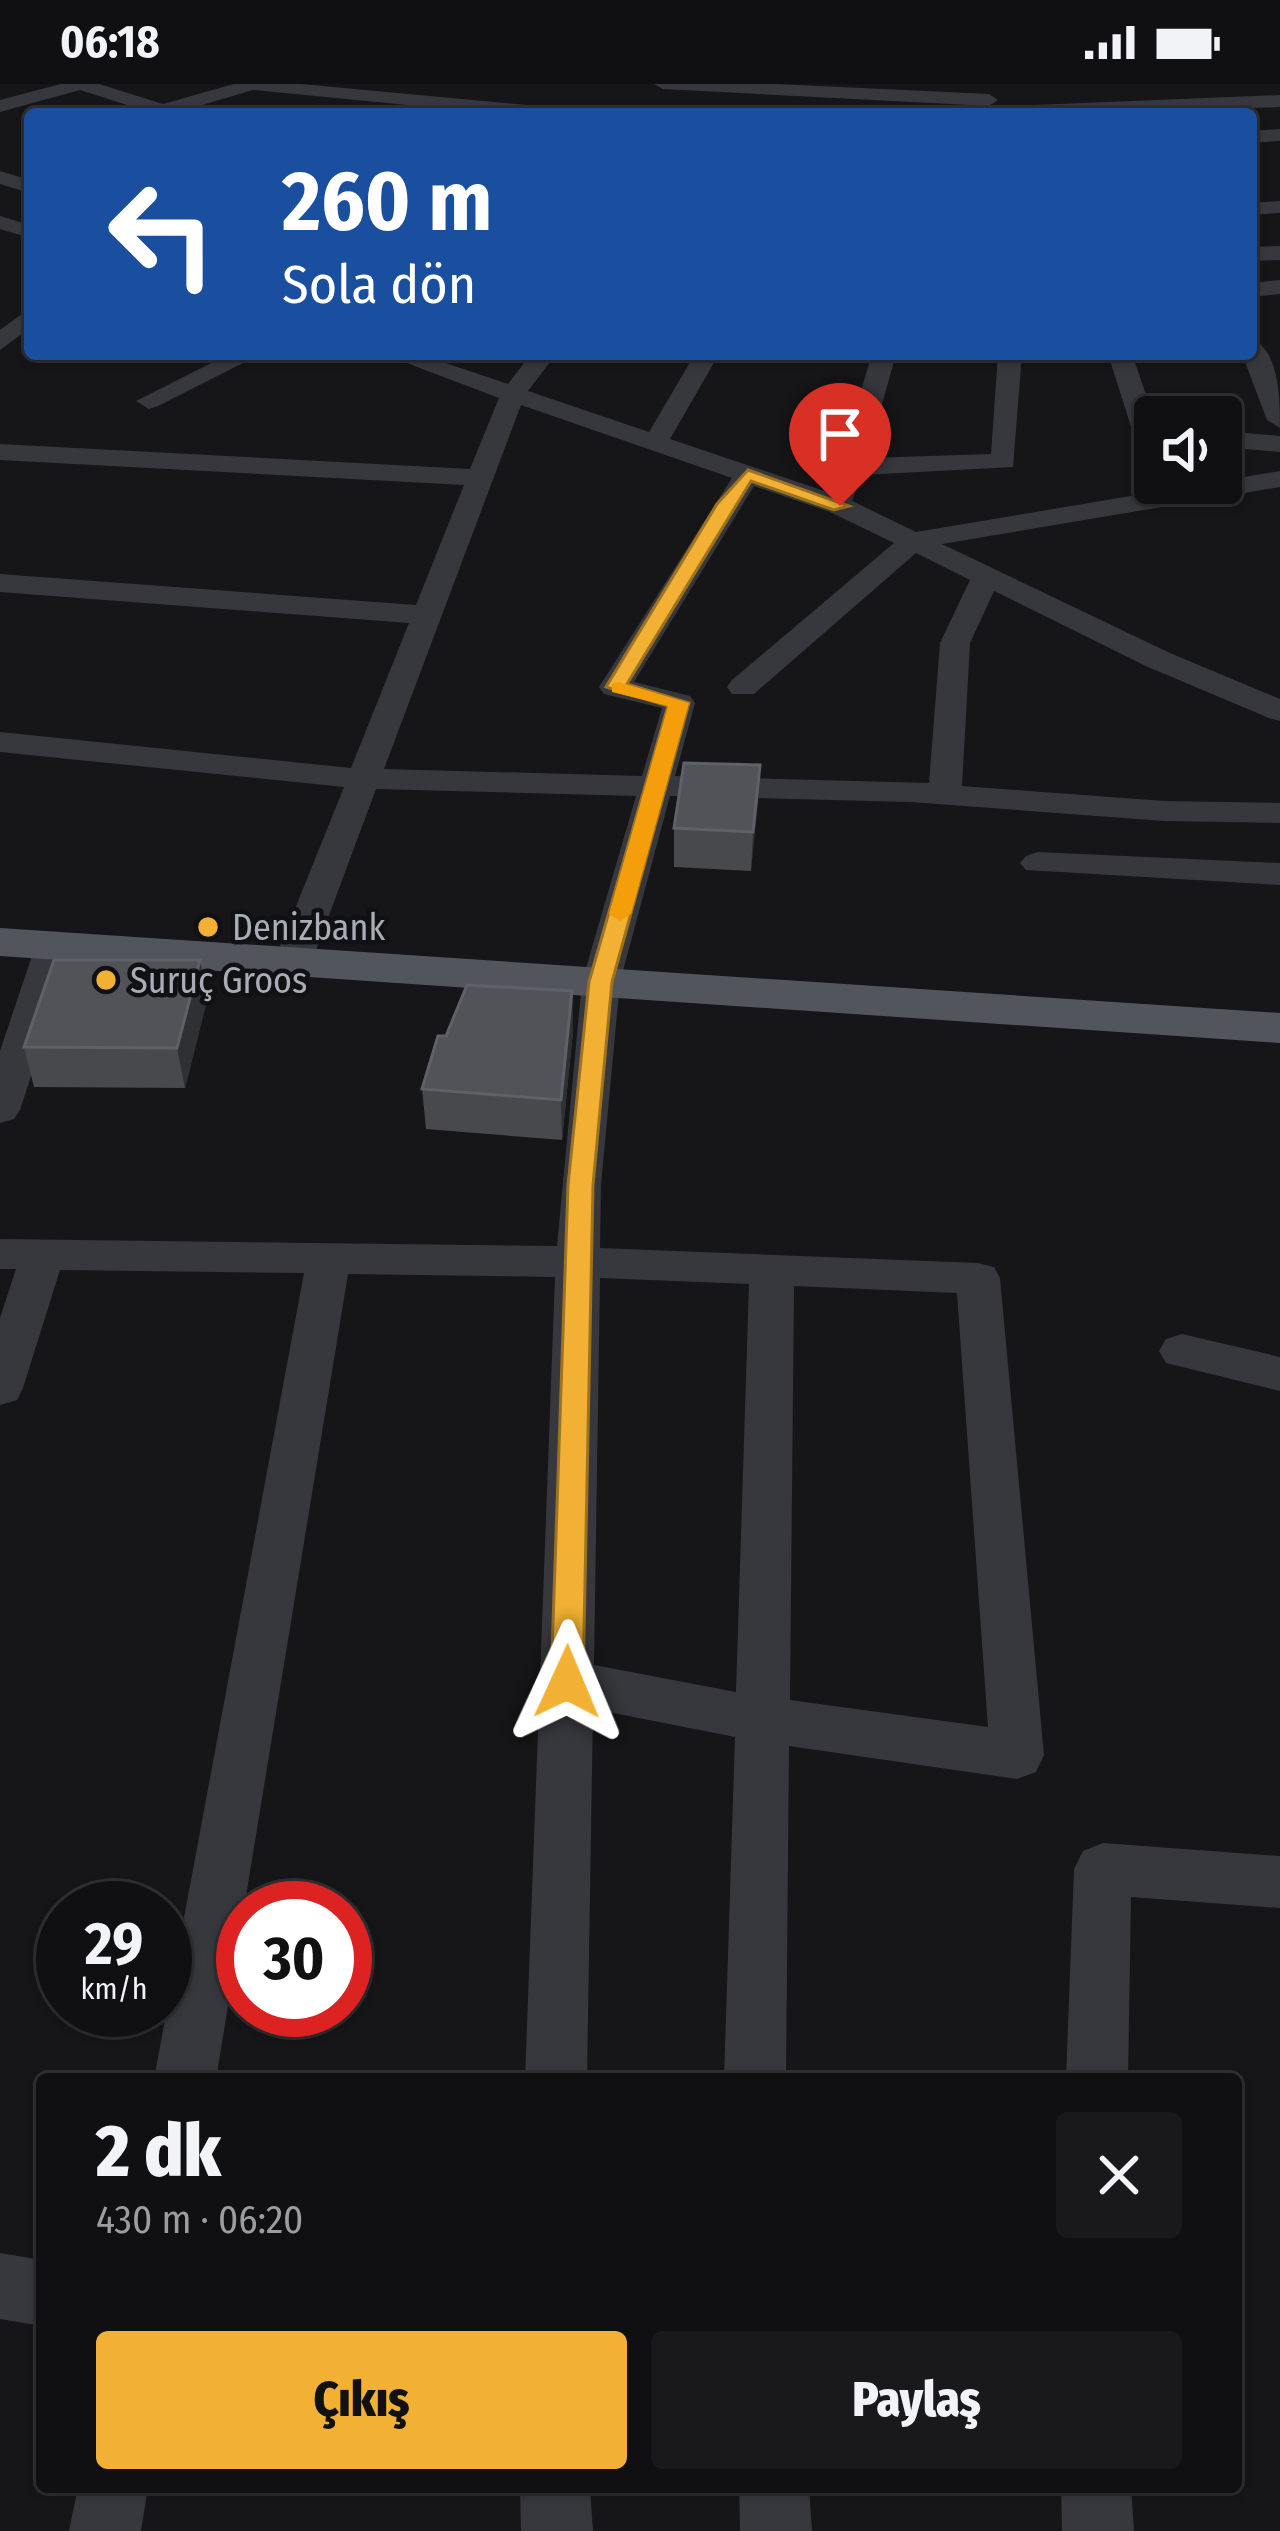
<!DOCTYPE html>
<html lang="tr">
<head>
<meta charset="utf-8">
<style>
	body { margin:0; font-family:"Fira Sans Condensed",sans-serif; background:#19191b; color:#f1f3f6; height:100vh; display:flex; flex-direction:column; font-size:45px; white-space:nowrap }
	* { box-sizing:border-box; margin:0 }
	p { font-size:39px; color:#9c9d9f }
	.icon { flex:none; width:66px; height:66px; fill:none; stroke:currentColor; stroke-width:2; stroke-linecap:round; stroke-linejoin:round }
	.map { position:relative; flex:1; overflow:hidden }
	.side { position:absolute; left:36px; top:1989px; width:1206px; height:420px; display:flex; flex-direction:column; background:#101012; border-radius:12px; box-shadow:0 3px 9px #0004,0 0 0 3px #303032 }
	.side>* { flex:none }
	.banner { position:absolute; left:24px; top:24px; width:1233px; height:252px; border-radius:12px; box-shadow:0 3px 9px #0004,0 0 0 3px #303032; background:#1a4fa0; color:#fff; overflow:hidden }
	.fabs { position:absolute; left:1134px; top:312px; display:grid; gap:24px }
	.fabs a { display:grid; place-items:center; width:108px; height:108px; border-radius:12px; background:#101012; box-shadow:0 3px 9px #0004,0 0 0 3px #303032; font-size:60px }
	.speed { position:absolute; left:36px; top:1797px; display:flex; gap:24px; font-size:60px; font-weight:700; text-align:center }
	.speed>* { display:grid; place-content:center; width:156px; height:156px; border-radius:50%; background:#101012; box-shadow:0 3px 9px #0004,0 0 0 3px #303032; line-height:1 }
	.speed small { font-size:30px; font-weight:400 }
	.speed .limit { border:18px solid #d22; background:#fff; color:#111 }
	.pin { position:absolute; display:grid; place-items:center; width:102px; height:102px; color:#fff; margin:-123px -51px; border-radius:50% 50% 50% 0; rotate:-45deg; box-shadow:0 0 12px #0007 }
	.pin .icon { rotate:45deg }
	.me { position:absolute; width:132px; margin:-66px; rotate:1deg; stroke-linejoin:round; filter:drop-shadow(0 0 9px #0008) }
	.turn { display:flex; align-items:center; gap:42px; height:252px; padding:0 60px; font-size:54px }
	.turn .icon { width:156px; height:156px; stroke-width:2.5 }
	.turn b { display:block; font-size:84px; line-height:102px }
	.round { display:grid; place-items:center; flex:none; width:126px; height:126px; border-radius:12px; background:#19191b }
	.overview { display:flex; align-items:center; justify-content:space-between; height:204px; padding:0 60px }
	h1 { font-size:72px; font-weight:800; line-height:90px }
	.action { display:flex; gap:24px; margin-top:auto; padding:24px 60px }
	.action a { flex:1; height:138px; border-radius:12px; background:#f2b134; color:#111; font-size:48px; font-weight:800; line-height:138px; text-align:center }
	.action a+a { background:#19191b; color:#f1f3f6 }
	.status { display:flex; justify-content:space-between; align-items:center; height:84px; padding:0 60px; background:#101012; direction:ltr }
	.status svg { height:33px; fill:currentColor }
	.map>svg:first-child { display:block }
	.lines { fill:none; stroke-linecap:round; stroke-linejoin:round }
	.minor { fill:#37383d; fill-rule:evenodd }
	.major { fill:#53555c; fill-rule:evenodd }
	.wall { fill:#47494d }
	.shaded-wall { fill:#2f3033 }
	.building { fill:#525359; stroke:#5f6168; stroke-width:3 }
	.route { fill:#f2b134; stroke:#9d7322; stroke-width:3 }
	.slow { fill:#f59e0b }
	.poi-dot { fill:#f2b134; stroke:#111113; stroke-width:4.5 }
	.labels { text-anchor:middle; stroke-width:9; stroke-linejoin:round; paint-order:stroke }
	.poi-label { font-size:36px; fill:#a8adb8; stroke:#111113; text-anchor:start }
</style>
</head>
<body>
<div class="status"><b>06:18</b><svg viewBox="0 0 49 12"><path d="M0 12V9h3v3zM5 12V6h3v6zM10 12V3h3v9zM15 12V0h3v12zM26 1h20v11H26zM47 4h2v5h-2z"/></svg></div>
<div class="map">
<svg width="1280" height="2447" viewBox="0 0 1280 2447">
	<rect width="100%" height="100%" fill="#161618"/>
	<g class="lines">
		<!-- minor -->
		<path class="minor" d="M 61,0 L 99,0 L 163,20 L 234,0 L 301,0 L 559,24 L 568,30 L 499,30 L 253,6 L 182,27 L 184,30 L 140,30 L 143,26 L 80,6 L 0,28 L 0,16 Z
			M 654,0 L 776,0 L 989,10 L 998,16 L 989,22 L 663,5 Z
			M 1280,11 L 1280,23 L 1101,30 L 979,29 L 988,23 Z
			M 1280,45 L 1280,57 L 1251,59 L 1251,47 Z
			M 0,87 L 30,96 L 30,109 L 0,100 Z
			M 1280,117 L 1280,129 L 1251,131 L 1251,119 Z
			M 0,132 L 30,141 L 30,154 L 0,145 Z
			M 1280,162 L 1280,176 L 1251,177 L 1251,163 Z
			M 1280,196 L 1280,210 L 1251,213 L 1251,199 Z
			M 30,224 L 30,244 L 0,266 L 0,246 Z
			M 1251,255 C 1280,265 1280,318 1280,344 L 1267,336 L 1242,270 L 1251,270 Z
			M 229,270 L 261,270 L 158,322 L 149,325 L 136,317 Z
			M 383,270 L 419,270 L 508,300 L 531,270 L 556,270 L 528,307 L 649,348 L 695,270 L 719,270 L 670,355 L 830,409 L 872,270 L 896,270 L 867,374 L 991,370 L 998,270 L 1022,270 L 1013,383 L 862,391 L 852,417 L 916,448 L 1280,387 L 1280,403 L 942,460 L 1170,569 L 1280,615 L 1280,637 L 1269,634 L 1148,583 L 994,507 L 970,559 L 962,702 L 1164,717 L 1280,719 L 1280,739 L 1164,737 L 911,718 L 670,712 L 620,898 L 601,1101 L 600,1164 L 978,1179 L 994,1183 L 1000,1194 L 1044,1671 L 1036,1688 L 1017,1695 L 789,1662 L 786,1995 L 724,1995 L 735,1653 L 593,1625 L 587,1995 L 525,1995 L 555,1193 L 348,1190 L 216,1995 L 154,1995 L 304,1189 L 60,1186 L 23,1304 L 17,1316 L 0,1321 L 0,1234 L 16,1185 L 0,1185 L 0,1155 L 557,1162 L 582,898 L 636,712 L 376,705 L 312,877 L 306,885 L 280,885 L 274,877 L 344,703 L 0,668 L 0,648 L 351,684 L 409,539 L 0,508 L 0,490 L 416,521 L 464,401 L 0,376 L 0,360 L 470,385 L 499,314 ZM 521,321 L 732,394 L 599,603 L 604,610 L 662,624 L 642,692 L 384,685 ZM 754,402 L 830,428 L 894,459 L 732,596 L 727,603 L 732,610 L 754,610 L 916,469 L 970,496 L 940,559 L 929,699 L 675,692 L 695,619 L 690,612 L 634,598 ZM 600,1194 L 749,1200 L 736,1608 L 594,1581 ZM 794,1202 L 957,1209 L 988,1643 L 790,1616 Z
			M 1108,270 L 1132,270 L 1155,337 L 1155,357 L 1137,354 L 1133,349 Z
			M 1221,347 L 1280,352 L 1280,368 L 1221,363 Z
			M 1038,768 L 1280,779 L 1280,801 L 1026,786 L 1020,779 L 1026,772 Z
			M 55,849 L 68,852 L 74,860 L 20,1026 L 14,1035 L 0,1039 L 0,967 L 36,860 L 42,852 Z
			M 1182,1250 L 1280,1273 L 1280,1307 L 1166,1279 L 1159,1267 L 1166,1255 Z
			M 1103,1759 L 1280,1772 L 1280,1824 L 1131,1813 L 1128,1995 L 1066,1995 L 1074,1785 L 1083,1767 Z
			M 0,2169 L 42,2176 L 42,2242 L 0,2235 Z
			M 78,2403 L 148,2403 L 141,2447 L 69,2447 Z
			M 520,2403 L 590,2403 L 593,2447 L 521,2447 Z
			M 739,2403 L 809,2403 L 812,2447 L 740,2447 Z
			M 1061,2403 L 1131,2403 L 1134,2447 L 1062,2447 Z"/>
		<!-- major -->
		<path class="major" d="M 0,844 L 1280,929 L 1280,959 L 0,872 Z"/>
	</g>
	<!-- wall -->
	<path class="wall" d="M 760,681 L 751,787 L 674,783 L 674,744 Z
		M 572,907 L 573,947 L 562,1056 L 426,1045 L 422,1005 L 446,952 Z
		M 207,916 L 185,1004 L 34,1003 L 24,963 Z"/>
	<!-- shaded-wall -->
	<path class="shaded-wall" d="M 760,681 L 758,719 L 751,787 L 753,748 Z
		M 200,876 L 207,916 L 185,1004 L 177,964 Z
		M 572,907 L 573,947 L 562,1056 L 561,1016 Z"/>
	<!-- building -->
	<path class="building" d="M 684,679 L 760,681 L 753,748 L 674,744 Z
		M 54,876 L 200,876 L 177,964 L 24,963 Z
		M 467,901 L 572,907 L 561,1016 L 422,1005 L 438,952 L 446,952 Z"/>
	<!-- route -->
	<path class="route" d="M 748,386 L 849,422 L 834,426 L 751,397 L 627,600 L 689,619 L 612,898 L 593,1101 L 583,1598 L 578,1608 L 567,1612 L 556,1608 L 551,1598 L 568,1101 L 589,898 L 668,622 L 606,603 L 717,420 Z"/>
	<!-- slow -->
	<path class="slow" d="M 619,598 L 689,619 L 631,830 L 620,837 L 609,830 L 668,622 L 612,608 L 612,600 Z"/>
	<!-- markers -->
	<g class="poi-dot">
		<circle cx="208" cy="843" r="12"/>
		<circle cx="106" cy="896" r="12"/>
	</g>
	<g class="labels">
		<!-- poi labels -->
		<g class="poi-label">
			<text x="232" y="856">Denizbank</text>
			<text x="130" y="909">Suruç Groos</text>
		</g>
	</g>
</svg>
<div class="fabs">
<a><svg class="icon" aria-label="sound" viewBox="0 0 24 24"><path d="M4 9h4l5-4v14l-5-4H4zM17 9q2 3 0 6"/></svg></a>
</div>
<div class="speed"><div>29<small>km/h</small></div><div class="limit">30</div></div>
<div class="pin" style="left:840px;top:422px;background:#d93025"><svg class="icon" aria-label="arrive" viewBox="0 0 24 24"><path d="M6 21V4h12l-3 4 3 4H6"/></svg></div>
<svg class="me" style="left:567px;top:1598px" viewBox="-20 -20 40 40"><path d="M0-17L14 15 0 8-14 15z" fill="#f2b134" stroke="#fff" stroke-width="4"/></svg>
<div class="banner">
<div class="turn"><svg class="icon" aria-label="left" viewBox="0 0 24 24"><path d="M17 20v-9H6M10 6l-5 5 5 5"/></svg><div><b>260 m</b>Sola dön</div></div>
</div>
<section class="side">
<div class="overview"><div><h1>2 dk</h1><p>430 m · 06:20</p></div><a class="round"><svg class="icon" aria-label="close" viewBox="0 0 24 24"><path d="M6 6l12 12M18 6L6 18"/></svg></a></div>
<div class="action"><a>Çıkış</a><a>Paylaş</a></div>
</section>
</div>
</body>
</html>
